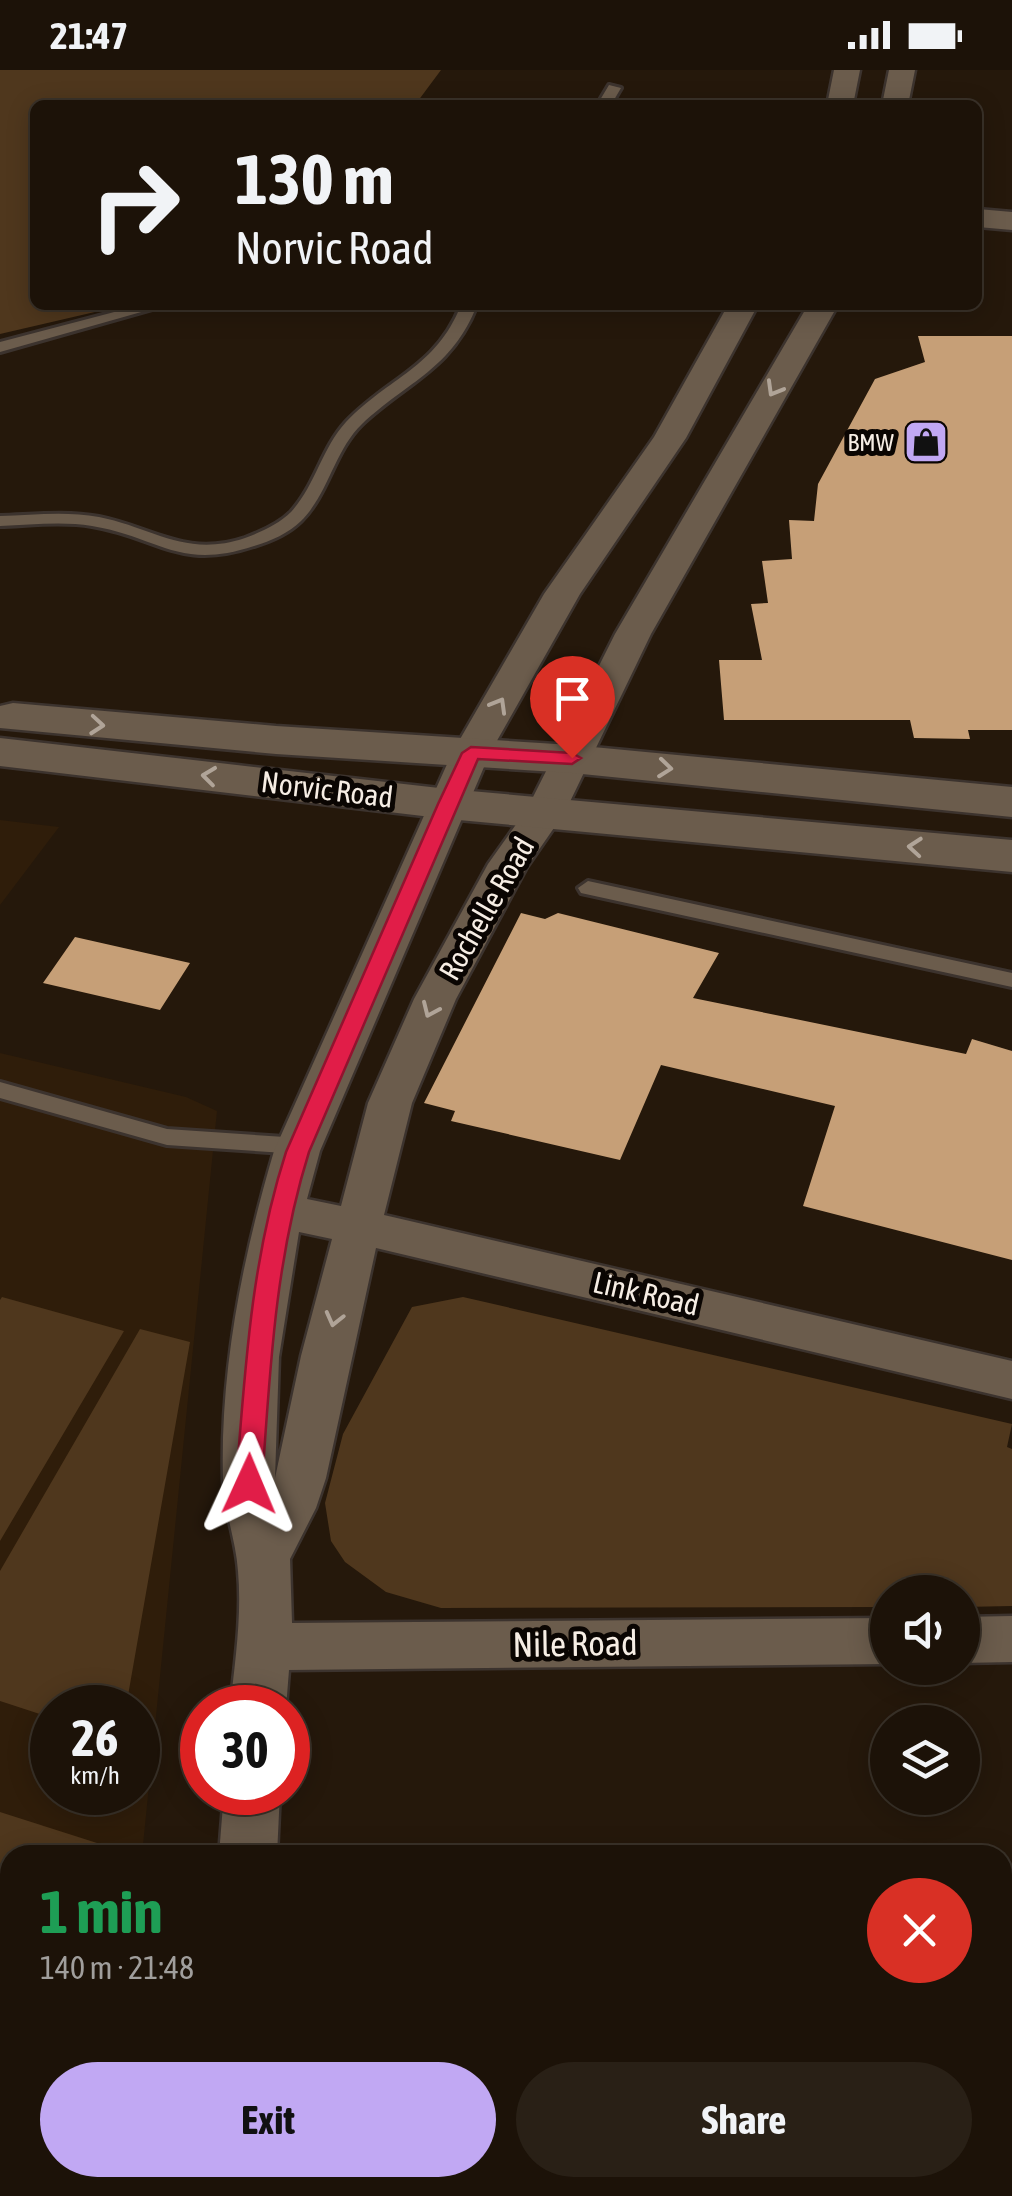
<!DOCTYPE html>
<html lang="en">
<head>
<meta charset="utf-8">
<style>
	body { margin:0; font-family:"Asap Condensed",sans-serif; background:#292016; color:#f1f3f6; height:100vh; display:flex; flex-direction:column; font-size:38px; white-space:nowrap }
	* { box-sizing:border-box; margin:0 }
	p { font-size:32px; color:#a09e9c }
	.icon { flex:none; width:55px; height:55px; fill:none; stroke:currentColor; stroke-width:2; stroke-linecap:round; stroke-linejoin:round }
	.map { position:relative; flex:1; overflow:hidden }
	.drawer { position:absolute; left:0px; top:1775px; width:1012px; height:352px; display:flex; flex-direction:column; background:#1c1208; border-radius:30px 30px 0 0; box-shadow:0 5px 25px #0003,0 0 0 2px #3a3229 }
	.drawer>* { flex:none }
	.banner { position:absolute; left:30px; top:30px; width:952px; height:210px; border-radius:15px; box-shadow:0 5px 25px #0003,0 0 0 2px #3a3229; background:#1c1208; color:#f1f3f6; overflow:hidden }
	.tools { position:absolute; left:870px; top:1505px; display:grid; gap:20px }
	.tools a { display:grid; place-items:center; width:110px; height:110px; border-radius:50%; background:#1c1208; box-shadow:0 5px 25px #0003,0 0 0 2px #3a3229; font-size:50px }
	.speed { position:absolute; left:30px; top:1615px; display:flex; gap:20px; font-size:50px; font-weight:700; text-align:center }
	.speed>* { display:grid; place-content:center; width:130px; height:130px; border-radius:50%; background:#1c1208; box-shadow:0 5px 25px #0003,0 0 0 2px #3a3229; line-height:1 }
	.speed small { font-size:25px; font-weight:400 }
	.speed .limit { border:15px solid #d22; background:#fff; color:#111 }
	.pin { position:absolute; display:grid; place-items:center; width:85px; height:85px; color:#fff; margin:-102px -42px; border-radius:50% 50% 50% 0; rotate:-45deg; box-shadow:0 0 10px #0007 }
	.pin .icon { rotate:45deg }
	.me { position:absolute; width:110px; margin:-55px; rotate:1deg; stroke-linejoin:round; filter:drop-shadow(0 0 8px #0008) }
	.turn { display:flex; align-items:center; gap:35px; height:210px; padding:0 40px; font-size:45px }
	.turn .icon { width:130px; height:130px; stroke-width:2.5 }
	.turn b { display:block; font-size:70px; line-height:85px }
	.round { display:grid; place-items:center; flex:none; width:105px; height:105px; border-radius:52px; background:#292016 }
	.summary { display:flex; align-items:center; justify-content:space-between; height:170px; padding:0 40px }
	h1 { font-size:60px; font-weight:700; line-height:75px; color:#1e9e55 }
	.primary-button { display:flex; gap:20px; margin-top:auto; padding:20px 40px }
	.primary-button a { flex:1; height:115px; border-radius:60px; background:#c1a8f3; color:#111; font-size:40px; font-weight:700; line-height:115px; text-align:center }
	.primary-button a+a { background:#292016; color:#f1f3f6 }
	.status { display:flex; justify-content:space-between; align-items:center; height:70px; padding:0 50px; background:#1c1208; direction:ltr }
	.status svg { height:28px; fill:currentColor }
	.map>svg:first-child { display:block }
	.built { fill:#2f1d0a; fill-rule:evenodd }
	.green { fill:#4f371d }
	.building { fill:#c69f77 }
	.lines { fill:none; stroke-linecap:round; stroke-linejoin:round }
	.service-casing { stroke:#3c332e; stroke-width:6 }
	.minor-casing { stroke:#3c332e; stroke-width:5 }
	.tertiary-casing { stroke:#3c332e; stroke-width:5 }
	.service { fill:#6b5c4c; fill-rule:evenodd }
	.minor { fill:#6b5c4c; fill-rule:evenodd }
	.tertiary { fill:#6b5c4c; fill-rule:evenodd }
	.oneway { stroke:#b0a498 }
	.route { fill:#e11d48; stroke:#92132f; stroke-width:2.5 }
	.labels { text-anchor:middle; stroke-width:10; stroke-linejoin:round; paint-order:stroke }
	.far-poi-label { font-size:25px; fill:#f6ede4; stroke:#0a0502; text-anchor:end }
	.street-label { font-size:30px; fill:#f6ede4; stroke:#0a0502 }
	.near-street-label { font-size:35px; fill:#f6ede4; stroke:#0a0502 }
</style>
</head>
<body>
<div class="status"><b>21:47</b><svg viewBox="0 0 49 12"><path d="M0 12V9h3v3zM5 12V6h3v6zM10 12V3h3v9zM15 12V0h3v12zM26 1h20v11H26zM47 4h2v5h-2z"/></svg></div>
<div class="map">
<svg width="1012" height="2126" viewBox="0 0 1012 2126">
	<rect width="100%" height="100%" fill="#25180b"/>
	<!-- built -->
	<path class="built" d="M 0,750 L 59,757 L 0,835 Z
		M 0,983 L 186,1027 L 217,1041 L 142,1785 L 10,1785 L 10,2118 L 107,2118 L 106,2126 L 0,2126 ZM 52,1638 L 138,1638 L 138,1722 L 52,1722 Z"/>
	<!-- green -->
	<path class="green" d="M 0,0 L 441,0 L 415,35 L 35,35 L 35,235 L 125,235 L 0,264 Z
		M 2,1227 L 124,1261 L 0,1471 L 0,1230 Z
		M 463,1227 L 1012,1354 L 1007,1377 L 1012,1379 L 1012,1536 L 963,1537 L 962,1522 L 888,1522 L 887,1537 L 441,1538 L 386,1522 L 345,1492 L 331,1471 L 325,1433 L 343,1364 L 412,1237 Z
		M 140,1259 L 190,1272 L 126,1637 L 52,1638 L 52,1648 L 0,1631 L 0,1501 Z
		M 0,1742 L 97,1773 L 94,1785 L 10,1785 L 10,1805 L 0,1805 Z"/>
	<!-- building -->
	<path class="building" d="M 918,266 L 1012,266 L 1012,660 L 968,660 L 970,669 L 914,668 L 910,650 L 724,650 L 719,590 L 762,590 L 751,534 L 768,533 L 762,491 L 792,489 L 789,450 L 814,451 L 818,414 L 875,309 L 925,292 Z
		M 521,843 L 545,849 L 558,843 L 719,883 L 693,928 L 966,984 L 972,969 L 1012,981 L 1012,1190 L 803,1136 L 835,1036 L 661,995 L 620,1090 L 451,1051 L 455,1041 L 424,1033 Z
		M 75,867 L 190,893 L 160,940 L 43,913 Z"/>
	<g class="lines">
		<defs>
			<path id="service" d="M 609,15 L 621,18 L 611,35 L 597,35 Z
				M 141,235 L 166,235 L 0,282 L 0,272 Z
				M 461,235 L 477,235 C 452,299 408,311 362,354 C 334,381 329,423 301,451 C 289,463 271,471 254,476 C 179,501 159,467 92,456 C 62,451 30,455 0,456 L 0,446 C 33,445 66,441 99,447 C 154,458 186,488 245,468 C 261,462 279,454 291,442 C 315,416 322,378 346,352 C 389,307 436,298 461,235 Z
				M 588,811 L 1012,903 L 1012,917 L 581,823 L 578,818 Z
				M 0,1012 L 167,1059 L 300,1068 L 311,1076 L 300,1084 L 167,1075 L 0,1028 Z"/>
			<path id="minor" d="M 834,0 L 860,0 L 853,35 L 827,35 Z
				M 889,0 L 915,0 L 908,35 L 882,35 Z
				M 978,139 L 1012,142 L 1012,160 L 978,157 Z
				M 728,235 L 758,235 L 686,368 L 580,524 L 490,683 L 320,1081 L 307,1129 L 341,1136 L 368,1033 L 414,929 L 488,794 L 527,739 L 615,564 L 808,235 L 838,235 L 651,564 L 565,742 L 527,797 L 456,929 L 412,1033 L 384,1145 L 1012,1291 L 1012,1329 L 376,1178 L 326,1408 L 316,1438 L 290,1489 L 292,1553 L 888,1548 L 888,1594 L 289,1600 L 286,1638 L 230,1638 C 235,1592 242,1546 238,1501 C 236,1470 224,1441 223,1410 C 220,1298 243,1186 274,1081 L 452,683 L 544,524 L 654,367 ZM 299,1162 L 332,1169 L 301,1286 L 275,1408 L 279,1287 Z
				M 1012,1546 L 1012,1592 L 962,1593 L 962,1547 Z
				M 224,1722 L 280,1722 L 277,1785 L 219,1785 Z
				M 192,2118 L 256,2118 L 256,2126 L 192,2126 Z"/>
			<path id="tertiary" d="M 13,633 L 276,656 L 572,675 L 1012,717 L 1012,747 L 572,703 L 276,684 L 0,658 L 0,636 Z
				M 0,668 L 448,719 L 1012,770 L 1012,802 L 448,749 L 0,696 Z"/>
		</defs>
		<!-- service casing -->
		<use href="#service" class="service-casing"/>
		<!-- minor casing -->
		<use href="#minor" class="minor-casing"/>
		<!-- tertiary casing -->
		<use href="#tertiary" class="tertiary-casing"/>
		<!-- service -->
		<use href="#service" class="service"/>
		<!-- minor -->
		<use href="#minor" class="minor"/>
		<!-- tertiary -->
		<use href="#tertiary" class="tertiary"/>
	</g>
	<!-- one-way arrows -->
	<defs><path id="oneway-chevron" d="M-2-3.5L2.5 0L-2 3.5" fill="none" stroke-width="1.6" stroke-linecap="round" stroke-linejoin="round" transform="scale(2.5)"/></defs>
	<g class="oneway">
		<use href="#oneway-chevron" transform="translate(774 319) rotate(120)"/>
		<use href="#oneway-chevron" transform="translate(499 635) rotate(-60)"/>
		<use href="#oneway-chevron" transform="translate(97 655) rotate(5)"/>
		<use href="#oneway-chevron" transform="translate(665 698) rotate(6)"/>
		<use href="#oneway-chevron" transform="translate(209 706) rotate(-173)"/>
		<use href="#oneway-chevron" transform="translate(915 777) rotate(-175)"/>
		<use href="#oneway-chevron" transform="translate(430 940) rotate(114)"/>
		<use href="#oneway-chevron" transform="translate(334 1249) rotate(104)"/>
	</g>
	<!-- route -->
	<path class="route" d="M 471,677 L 572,683 L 581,688 L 572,694 L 478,689 L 309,1082 C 275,1190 270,1300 262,1414 L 258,1421 L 249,1424 L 240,1421 L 236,1414 C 245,1300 251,1190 286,1082 L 438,734 L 462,683 Z"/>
	<!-- icons -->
	<defs>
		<symbol id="shop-square" viewBox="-11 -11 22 22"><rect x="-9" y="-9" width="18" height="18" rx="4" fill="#c1a8f3" stroke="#0a0502"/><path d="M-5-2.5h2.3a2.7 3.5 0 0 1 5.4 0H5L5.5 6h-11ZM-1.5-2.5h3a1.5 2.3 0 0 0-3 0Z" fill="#111"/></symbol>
	</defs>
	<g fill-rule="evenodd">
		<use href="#shop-square" x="901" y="347" width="50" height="50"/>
	</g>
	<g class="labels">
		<!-- far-poi labels -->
		<g class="far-poi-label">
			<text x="894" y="381">BMW</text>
		</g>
		<!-- street labels -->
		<g class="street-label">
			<text transform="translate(327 720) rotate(7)" y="10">Norvic Road</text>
			<text transform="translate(487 839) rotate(-60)" y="10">Rochelle Road</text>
			<text transform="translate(646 1224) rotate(13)" y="10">Link Road</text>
		</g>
		<!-- near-street labels -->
		<g class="near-street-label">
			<text transform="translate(575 1574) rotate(-1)" y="12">Nile Road</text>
		</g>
	</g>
</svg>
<div class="tools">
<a><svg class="icon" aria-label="sound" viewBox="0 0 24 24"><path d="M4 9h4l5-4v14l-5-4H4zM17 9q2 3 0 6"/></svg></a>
<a><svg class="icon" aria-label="layers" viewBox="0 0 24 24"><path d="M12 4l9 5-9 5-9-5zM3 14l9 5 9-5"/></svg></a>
</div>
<div class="speed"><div>26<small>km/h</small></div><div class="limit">30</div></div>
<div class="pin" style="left:572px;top:688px;background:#d93025"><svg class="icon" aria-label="arrive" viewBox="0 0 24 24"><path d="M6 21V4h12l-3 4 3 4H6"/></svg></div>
<svg class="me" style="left:249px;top:1414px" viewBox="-20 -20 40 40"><path d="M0-17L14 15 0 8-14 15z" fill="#e11d48" stroke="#fff" stroke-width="4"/></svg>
<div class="banner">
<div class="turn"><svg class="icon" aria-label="right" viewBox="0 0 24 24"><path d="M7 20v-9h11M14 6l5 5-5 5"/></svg><div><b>130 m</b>Norvic Road</div></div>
</div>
<section class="drawer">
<div class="summary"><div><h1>1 min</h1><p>140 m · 21:48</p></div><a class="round" style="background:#d93025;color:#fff"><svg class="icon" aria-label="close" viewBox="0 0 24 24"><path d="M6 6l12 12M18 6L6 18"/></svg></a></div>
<div class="primary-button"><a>Exit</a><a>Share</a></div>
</section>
</div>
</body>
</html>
